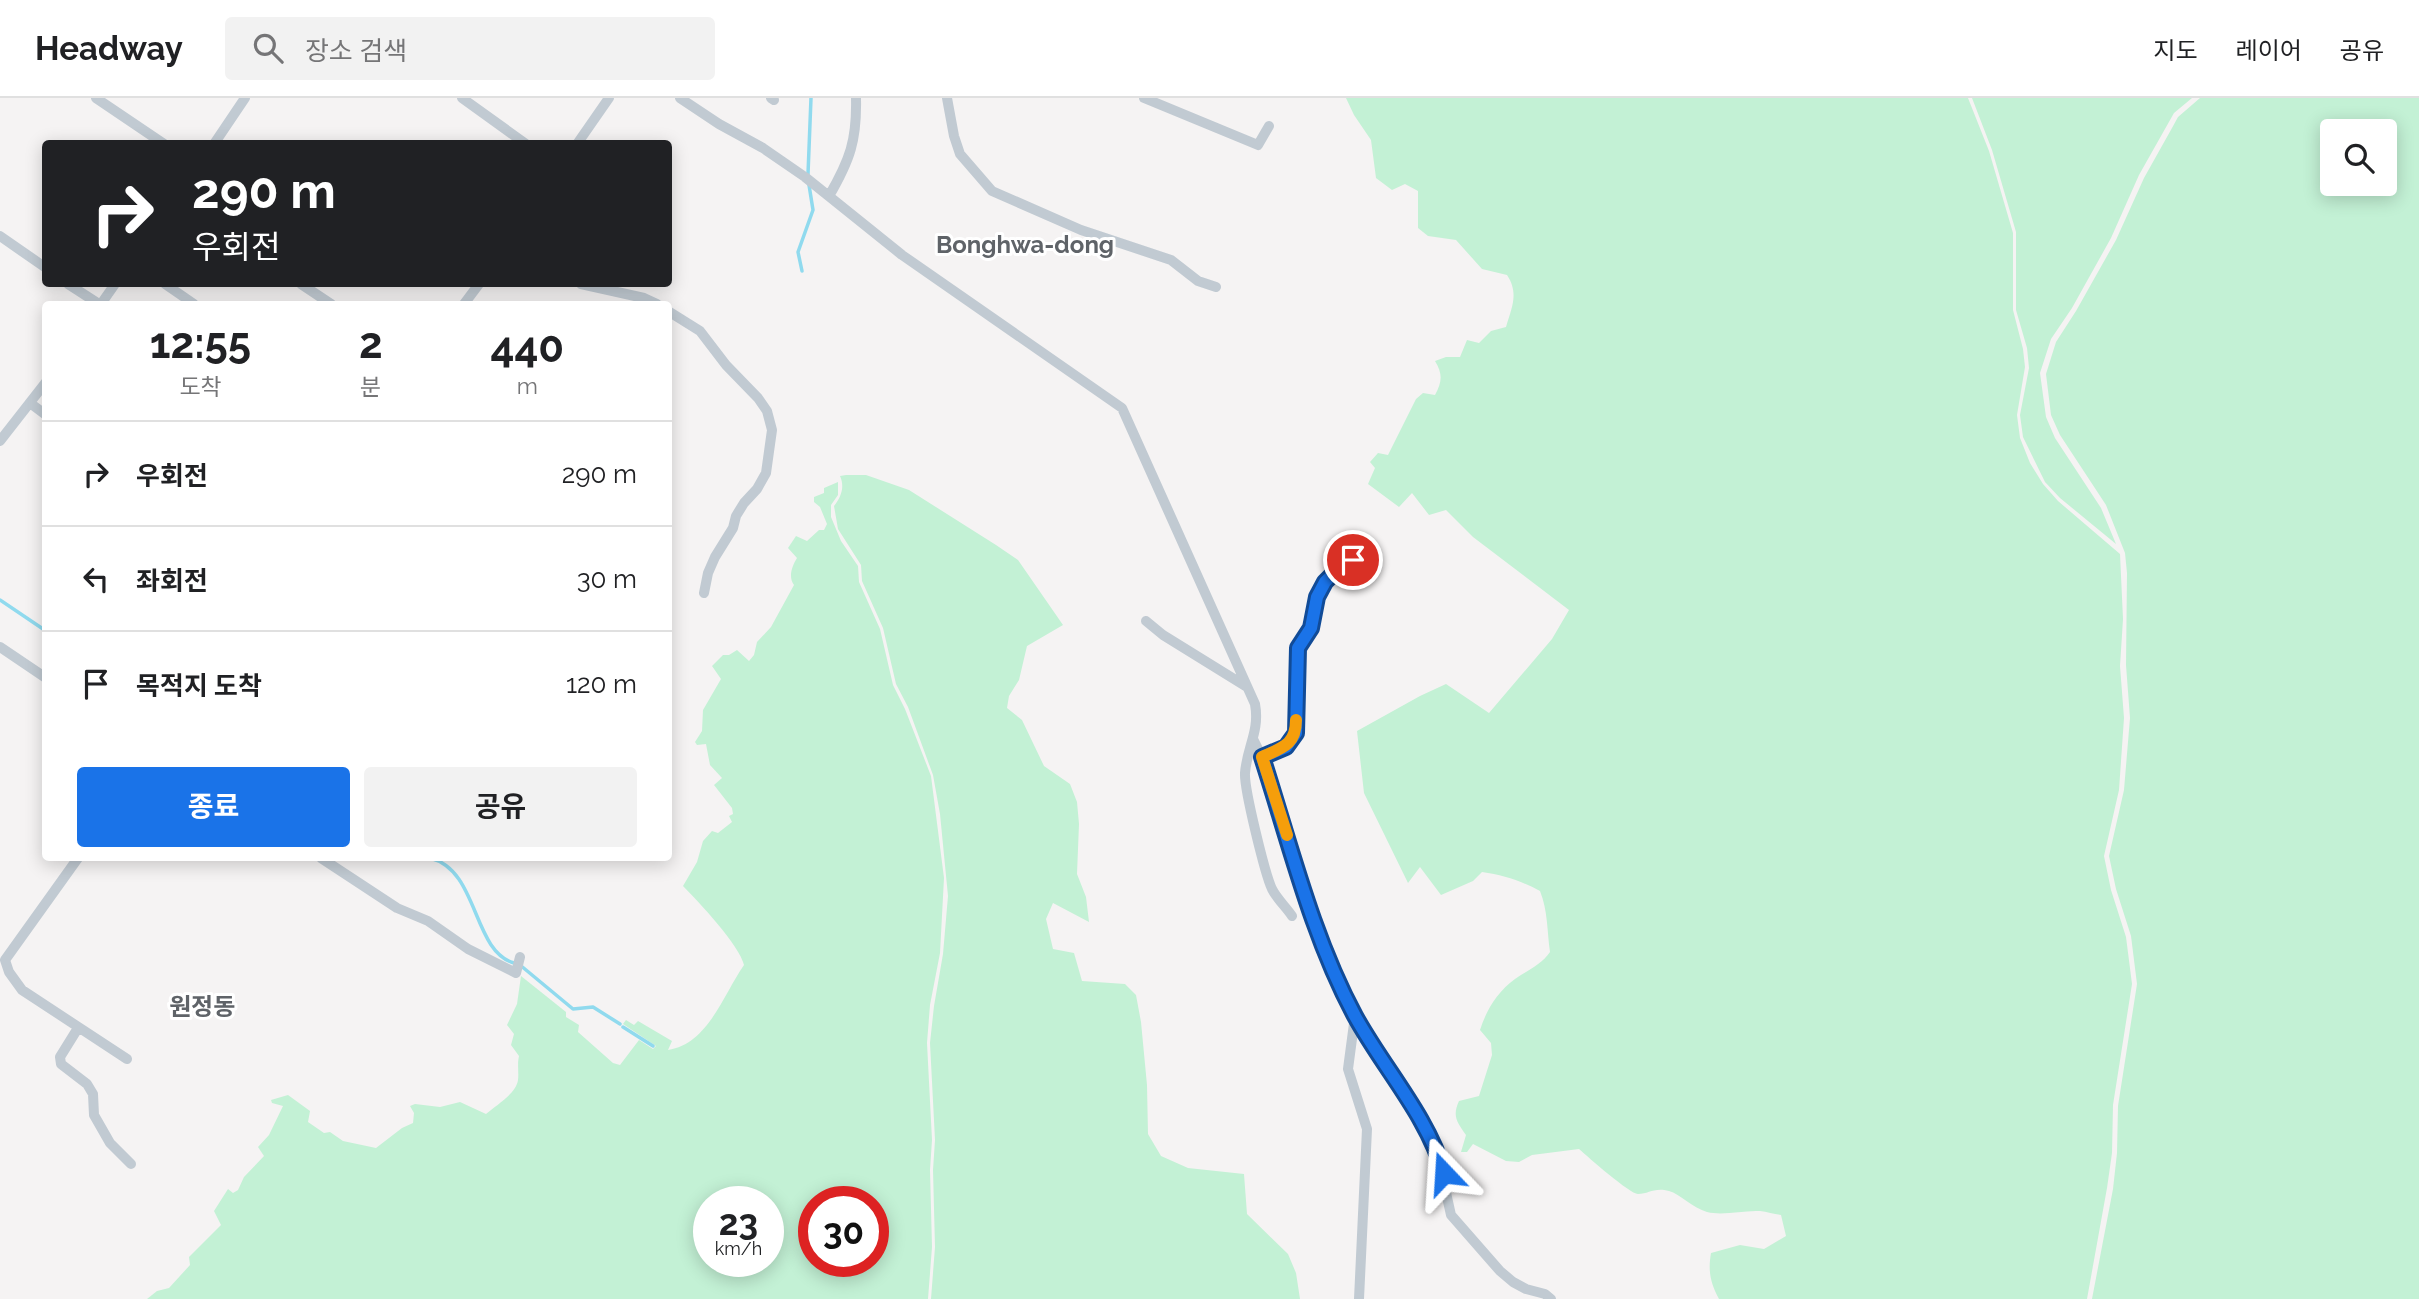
<!DOCTYPE html>
<html lang="ko">
<head>
<meta charset="utf-8">
<style>
	body { margin:0; font-family:Raleway,"Noto Sans KR",sans-serif; background:#f2f2f2; color:#202124; height:100vh; display:flex; flex-direction:column; font-size:26px; white-space:nowrap }
	* { box-sizing:border-box; margin:0 }
	p { font-size:23px; color:#757577 }
	.icon { flex:none; width:38px; height:38px; fill:none; stroke:currentColor; stroke-width:2; stroke-linecap:round; stroke-linejoin:round }
	.map { position:relative; flex:1; overflow:hidden }
	.panel { position:absolute; left:42px; top:203px; width:630px; height:560px; display:flex; flex-direction:column; background:#fff; border-radius:7px; box-shadow:0 4px 18px #0003 }
	.panel>* { flex:none }
	.hud { position:absolute; left:42px; top:42px; width:630px; height:147px; border-radius:7px; box-shadow:0 4px 18px #0003; background:#202124; color:#fff; overflow:hidden }
	.controls { position:absolute; left:2320px; top:21px; display:grid; gap:14px }
	.controls a { display:grid; place-items:center; width:77px; height:77px; border-radius:7px; background:#fff; box-shadow:0 4px 18px #0003; font-size:35px }
	.speed { position:absolute; left:693px; top:1088px; display:flex; gap:14px; font-size:35px; font-weight:700; text-align:center }
	.speed>* { display:grid; place-content:center; width:91px; height:91px; border-radius:50%; background:#fff; box-shadow:0 4px 18px #0003; line-height:1 }
	.speed small { font-size:18px; font-weight:400 }
	.speed .limit { border:10px solid #d22; background:#fff; color:#111 }
	.pin { position:absolute; display:grid; place-items:center; width:60px; height:60px; color:#fff; margin:-30px; border:4px solid #fff; border-radius:50%; box-shadow:0 2px 7px #0007 }
	.me { position:absolute; width:77px; margin:-38px; rotate:340deg; stroke-linejoin:round; filter:drop-shadow(0 0 5px #0008) }
	.turn { display:flex; align-items:center; gap:24px; height:147px; padding:0 35px; font-size:32px }
	.turn .icon { width:91px; height:91px; stroke-width:2.5 }
	.turn b { display:block; font-size:49px; line-height:60px }
	.eta { display:flex; justify-content:space-evenly; align-items:center; height:119px; text-align:center }
	.eta b { font-size:42px; font-weight:700; line-height:49px }
	.primary-button { display:flex; gap:14px; margin-top:auto; padding:14px 35px }
	.primary-button a { flex:1; height:80px; border-radius:7px; background:#1a73e8; color:#fff; font-size:28px; font-weight:700; line-height:80px; text-align:center }
	.primary-button a+a { background:#f2f2f2; color:#202124 }
	ul { padding:0; list-style:none }
	li { display:flex; align-items:center; gap:21px; height:105px; padding:0 35px; border-top:2px solid #e0e0e0 }
	li div { flex:1 }
	li b { display:block; font-size:26px }
	li em { font-style:normal }
	header { display:flex; align-items:center; gap:42px; box-sizing:border-box; height:98px; padding:0 35px; background:#fff; border-bottom:2px solid #e0e0e0 }
	header strong { font-size:33px }
	nav { display:flex; gap:38px; margin-inline-start:auto; font-size:24px }
	.search { width:490px; height:63px; background:#f2f2f2; display:flex; align-items:center; gap:18px; box-sizing:border-box; padding:0 24px; border-radius:7px; color:#757577; font-size:26px }
	.map>svg:first-child { display:block }
	.green { fill:#c3f1d5; fill-rule:evenodd }
	.lines { fill:none; stroke-linecap:round; stroke-linejoin:round }
	.stream { stroke:#90daee; stroke-width:3.5 }
	.minor { stroke:#c1cad2; stroke-width:10 }
	.route-casing { stroke:#114b97; stroke-width:18 }
	.route { stroke:#1a73e8; stroke-width:12 }
	.slow { stroke:#f59e0b; stroke-width:12 }
	.labels { text-anchor:middle; stroke-width:6; stroke-linejoin:round; paint-order:stroke }
	.quarter-label { font-size:24px; font-weight:bold; fill:#5f6368; stroke:#fff }
</style>
</head>
<body>
<header>
<strong>Headway</strong>
<div class="search"><svg class="icon" aria-label="search" viewBox="0 0 24 24"><circle cx="10" cy="10" r="6"/><path d="M15 15l6 6"/></svg>장소 검색</div>
<nav><a>지도</a><a>레이어</a><a>공유</a></nav>
</header>
<div class="map">
<svg width="2419" height="1201" viewBox="0 0 2419 1201">
	<rect width="100%" height="100%" fill="#f5f3f3"/>
	<!-- green -->
	<path class="green" d="M 1346,0 L 1968,0 L 1989,53 L 2013,135 L 2013,212 L 2023,251 L 2025,269 L 2017,317 L 2020,340 L 2030,365 L 2043,386 L 2058,403 L 2120,456 L 2123,521 L 2120,568 L 2124,620 L 2119,692 L 2104,758 L 2111,792 L 2126,839 L 2132,886 L 2113,1007 L 2112,1055 L 2107,1090 L 2087,1201 L 1719,1201 C 1710,1184 1708,1173 1711,1155 L 1740,1147 L 1764,1151 L 1786,1138 L 1781,1117 C 1775,1116 1767,1114 1760,1113 C 1743,1112 1724,1118 1707,1114 C 1693,1110 1680,1096 1669,1093 C 1654,1089 1649,1096 1638,1096 C 1630,1096 1588,1059 1579,1051 L 1532,1057 L 1519,1064 L 1506,1063 L 1473,1046 L 1467,1054 L 1461,1054 L 1466,1037 C 1457,1024 1452,1018 1459,1003 L 1479,998 L 1492,957 L 1491,945 L 1480,932 C 1486,913 1497,894 1515,881 C 1528,872 1541,867 1550,854 C 1547,833 1548,813 1540,793 C 1521,783 1504,777 1482,774 L 1473,783 L 1441,797 L 1420,769 L 1408,785 L 1364,695 L 1357,633 L 1420,598 L 1446,586 L 1489,615 L 1552,541 L 1569,512 L 1473,439 L 1446,412 L 1429,417 L 1412,395 L 1399,409 L 1368,386 L 1375,370 L 1370,364 L 1378,355 L 1388,357 L 1416,301 L 1423,295 L 1435,297 C 1442,284 1443,276 1435,263 L 1446,259 L 1460,259 L 1467,242 L 1479,245 L 1491,233 L 1506,229 C 1512,209 1519,195 1507,177 L 1482,171 L 1456,142 L 1428,138 L 1418,130 L 1418,93 L 1405,86 L 1392,92 L 1376,80 L 1371,42 L 1354,17 Z
		M 1972,0 L 2192,0 L 2174,15 L 2139,77 L 2111,140 L 2072,210 L 2051,241 L 2040,275 L 2046,319 L 2055,340 L 2101,410 L 2116,446 L 2060,400 L 2045,384 L 2023,339 L 2020,317 L 2029,270 L 2027,250 L 2016,212 L 2016,134 L 1992,52 Z
		M 2200,0 L 2419,0 L 2419,1201 L 2092,1201 L 2113,1091 L 2117,1055 L 2118,1008 L 2137,886 L 2131,838 L 2116,791 L 2109,758 L 2124,692 L 2130,620 L 2126,567 L 2127,475 L 2125,455 L 2106,407 L 2060,337 L 2051,317 L 2046,276 L 2056,244 L 2076,213 L 2116,142 L 2144,80 L 2172,30 L 2178,19 ZM 2385,33 L 2385,86 L 2333,86 L 2333,33 Z
		M 846,377 L 866,377 L 909,392 L 996,447 L 1018,462 L 1063,527 L 1027,548 L 1019,582 L 1009,598 L 1007,610 L 1022,622 L 1044,668 L 1070,686 L 1077,704 L 1079,726 L 1077,776 L 1086,799 L 1089,824 L 1053,805 L 1046,821 L 1053,851 L 1074,855 L 1082,883 L 1125,886 L 1136,897 L 1141,924 L 1147,987 L 1148,1036 L 1161,1058 L 1188,1070 L 1244,1076 L 1247,1116 L 1288,1156 L 1296,1175 L 1300,1201 L 931,1201 L 935,1149 L 933,1072 L 935,1042 L 930,945 L 934,908 L 943,856 L 948,798 L 940,716 L 933,677 L 908,609 L 896,586 L 883,530 L 862,483 L 861,467 L 838,431 L 834,408 C 841,399 845,389 840,378 Z
		M 838,384 L 838,397 L 831,407 L 831,419 L 841,443 L 858,468 L 859,484 L 880,531 L 893,587 L 905,611 L 931,678 L 944,780 L 940,855 L 930,907 L 927,945 L 932,1042 L 930,1072 L 932,1149 L 928,1201 L 147,1201 L 157,1193 L 169,1190 L 190,1167 L 189,1159 L 221,1127 L 214,1113 L 228,1091 L 233,1095 L 238,1092 L 244,1079 L 264,1058 L 258,1049 L 269,1037 L 283,1008 L 272,1005 L 271,1002 L 288,997 L 310,1013 L 308,1024 L 324,1035 L 330,1034 L 343,1043 L 376,1050 L 402,1030 L 413,1025 L 414,1015 L 410,1008 L 415,1006 L 440,1009 L 460,1004 L 486,1016 C 496,1007 516,996 518,982 C 519,974 517,967 519,958 L 511,947 L 514,936 L 507,927 L 517,906 L 521,878 L 566,914 L 566,919 L 579,927 L 578,934 L 613,965 L 620,967 L 639,942 L 653,951 L 656,948 L 623,926 L 626,922 L 634,927 L 638,923 L 672,943 L 668,952 C 708,946 723,897 744,867 C 740,848 698,803 683,788 L 697,764 L 703,743 L 712,733 L 718,735 L 732,724 L 729,718 L 733,716 L 732,710 L 714,687 L 722,680 L 710,667 L 706,646 L 697,647 L 695,644 L 702,633 L 703,612 L 721,581 L 712,568 L 723,557 L 729,557 L 737,552 L 749,563 L 754,557 L 757,544 L 771,529 L 794,487 C 788,479 792,468 797,460 L 788,450 L 796,438 L 807,443 L 819,432 L 824,432 L 827,426 L 820,409 L 814,404 L 814,399 L 824,395 L 824,390 ZM 709,1104 L 768,1104 L 768,1164 L 709,1164 ZM 873,1104 L 873,1164 L 814,1164 L 814,1104 Z"/>
	<g class="lines">
		<!-- stream -->
		<path class="stream" d="M 808,76 L 811,0
			M 802,173 L 798,154 L 813,112 L 809,87
			M 0,502 L 46,533
			M 417,760 L 421,760
			M 430,760 C 479,772 472,853 514,865
			M 520,867 L 573,911 L 593,909 L 620,926
			M 623,929 L 653,948"/>
		<!-- minor -->
		<path class="minor" d="M 96,0 L 164,46
			M 462,0 L 526,46
			M 680,0 L 719,26 L 763,50 L 805,79 L 902,157 L 1122,310 L 1255,606 C 1260,633 1247,649 1245,675 C 1244,691 1265,776 1272,791 C 1277,801 1286,809 1292,818
			M 771,0 L 774,2
			M 947,0 L 954,38 L 960,56 L 992,93 L 1081,132 L 1171,162 L 1198,183 L 1216,189
			M 1144,0 L 1258,47 L 1269,28
			M 214,46 L 245,0
			M 577,46 L 609,0
			M 829,98 C 850,62 857,42 856,0
			M 0,138 L 46,170
			M 68,186 L 99,206
			M 165,186 L 194,206
			M 301,186 L 331,206
			M 581,186 L 644,200 L 657,206
			M 101,206 L 115,186
			M 464,206 L 479,186
			M 668,213 L 700,233 L 726,267 L 758,300 L 767,313 L 772,332 L 766,375 L 757,391 L 744,405 L 736,418 L 733,430 L 715,459 L 708,475 L 704,495
			M 30,305 L 46,317
			M 0,343 L 46,284
			M 1146,523 L 1163,537 L 1247,589
			M 0,549 L 46,580
			M 1253,641 L 1262,659 L 1308,806 L 1334,873 L 1355,918 L 1436,1050 L 1451,1117 L 1500,1173 L 1513,1184 L 1526,1191 L 1545,1196 L 1551,1201
			M 1262,659 L 1286,649 L 1296,635 L 1299,550 L 1311,530 L 1317,499 L 1325,484 L 1336,473 L 1370,452
			M 78,760 L 5,862 L 9,874 L 22,892 L 127,961
			M 321,760 L 397,810 L 428,823 L 468,851 L 516,875 L 520,859
			M 1355,918 L 1348,971 L 1367,1031 L 1359,1201
			M 78,930 L 60,959 L 61,966 L 87,986 L 93,996 L 94,1017 L 110,1045 L 131,1066"/>
	</g>
	<g class="lines">
		<defs>
			<path id="route" d="M 1353,462 L 1336,473 L 1325,484 L 1317,499 L 1311,530 L 1298,550 L 1296,635 L 1286,649 L 1262,659 C 1290,746 1312,838 1355,918 C 1384,971 1427,1017 1444,1075"/>
		</defs>
		<!-- route casing -->
		<use href="#route" class="route-casing"/>
		<!-- route -->
		<use href="#route" class="route"/>
		<!-- slow -->
		<path class="slow" d="M 1287,737 L 1262,659 C 1282,650 1296,647 1296,622"/>
	</g>
	<g class="labels">
		<!-- quarter labels -->
		<g class="quarter-label">
			<text x="1025" y="155">Bonghwa-dong</text>
			<text x="202" y="917">원정동</text>
		</g>
	</g>
</svg>
<div class="controls">
<a><svg class="icon" aria-label="search" viewBox="0 0 24 24"><circle cx="10" cy="10" r="6"/><path d="M15 15l6 6"/></svg></a>
</div>
<div class="speed"><div>23<small>km/h</small></div><div class="limit">30</div></div>
<div class="pin" style="left:1353px;top:462px;background:#d93025"><svg class="icon" aria-label="arrive" viewBox="0 0 24 24"><path d="M6 21V4h12l-3 4 3 4H6"/></svg></div>
<svg class="me" style="left:1444px;top:1075px" viewBox="-20 -20 40 40"><path d="M0-17L14 15 0 8-14 15z" fill="#1a73e8" stroke="#fff" stroke-width="4"/></svg>
<div class="hud">
<div class="turn"><svg class="icon" aria-label="right" viewBox="0 0 24 24"><path d="M7 20v-9h11M14 6l5 5-5 5"/></svg><div><b>290 m</b>우회전</div></div>
</div>
<section class="panel">
<div class="eta">
<div><b>12:55</b><p>도착</p></div>
<div><b>2</b><p>분</p></div>
<div><b>440</b><p>m</p></div>
</div>
<ul>
<li><svg class="icon" aria-label="right" viewBox="0 0 24 24"><path d="M7 20v-9h11M14 6l5 5-5 5"/></svg><div><b>우회전</b></div><em>290 m</em></li>
<li><svg class="icon" aria-label="left" viewBox="0 0 24 24"><path d="M17 20v-9H6M10 6l-5 5 5 5"/></svg><div><b>좌회전</b></div><em>30 m</em></li>
<li><svg class="icon" aria-label="arrive" viewBox="0 0 24 24"><path d="M6 21V4h12l-3 4 3 4H6"/></svg><div><b>목적지 도착</b></div><em>120 m</em></li>
</ul>
<div class="primary-button"><a>종료</a><a>공유</a></div>
</section>
</div>
</body>
</html>
